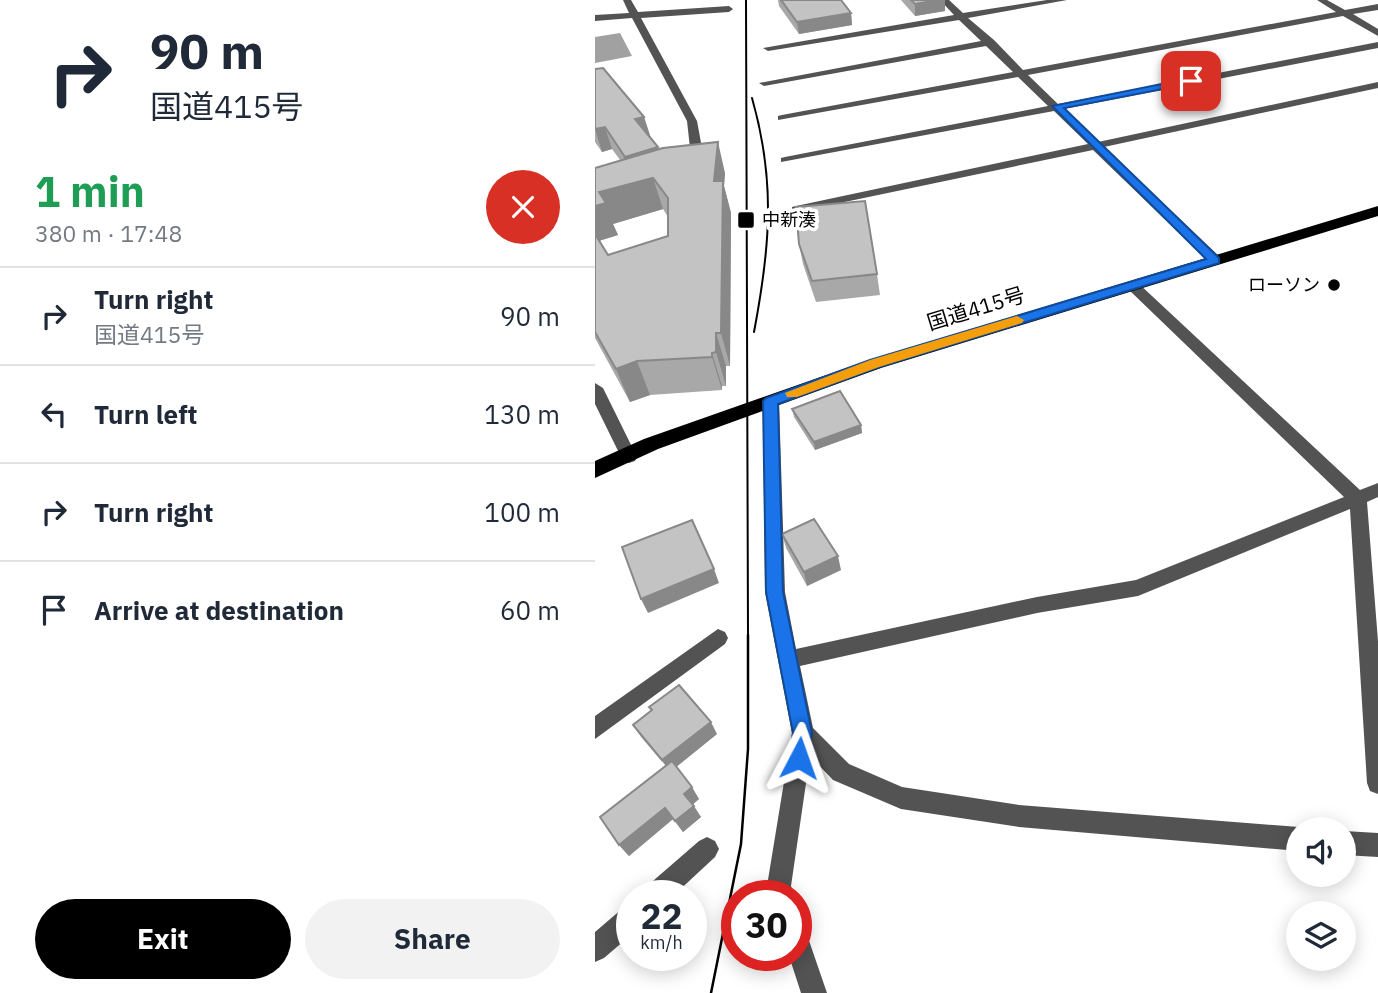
<!DOCTYPE html>
<html lang="en">
<head>
<meta charset="utf-8">
<style>
	body { margin:0; font-family:"IBM Plex Sans","Noto Sans JP",sans-serif; background:#f2f2f3; color:#1f2937; height:100vh; display:flex; flex-direction:column; font-size:26px; white-space:nowrap }
	* { box-sizing:border-box; margin:0 }
	p { font-size:23px; color:#747a83 }
	.icon { flex:none; width:38px; height:38px; fill:none; stroke:currentColor; stroke-width:2; stroke-linecap:round; stroke-linejoin:round }
	.map { position:relative; flex:1; overflow:hidden }
	.side { display:flex; flex-direction:column; background:#fff; width:595px }
	.side>* { flex:none }
	.guide { background:#fff; color:#1f2937; overflow:hidden }
	.controls { position:absolute; left:691px; top:817px; display:grid; gap:14px }
	.controls a { display:grid; place-items:center; width:70px; height:70px; border-radius:50%; background:#fff; box-shadow:0 4px 18px #0003; font-size:35px }
	.speed { position:absolute; left:21px; top:880px; display:flex; gap:14px; font-size:35px; font-weight:700; text-align:center }
	.speed>* { display:grid; place-content:center; width:91px; height:91px; border-radius:50%; background:#fff; box-shadow:0 4px 18px #0003; line-height:1 }
	.speed small { font-size:18px; font-weight:400 }
	.speed .limit { border:10px solid #d22; background:#fff; color:#111 }
	.pin { position:absolute; display:grid; place-items:center; width:60px; height:60px; color:#fff; margin:-30px; border-radius:14px; box-shadow:0 4px 10px #0006 }
	.me { position:absolute; width:77px; margin:-38px; rotate:4deg; stroke-linejoin:round; filter:drop-shadow(0 0 5px #0008) }
	.turn { display:flex; align-items:center; gap:24px; height:147px; padding:0 35px; font-size:32px }
	.turn .icon { width:91px; height:91px; stroke-width:2.5 }
	.turn b { display:block; font-size:49px; line-height:60px }
	.round { display:grid; place-items:center; flex:none; width:74px; height:74px; border-radius:37px; background:#f2f2f3 }
	.overview { display:flex; align-items:center; justify-content:space-between; height:119px; padding:0 35px }
	h1 { font-size:42px; font-weight:700; line-height:52px; color:#1e9e55 }
	.action { display:flex; gap:14px; margin-top:auto; padding:14px 35px }
	.action a { flex:1; height:80px; border-radius:42px; background:#000; color:#fff; font-size:28px; font-weight:700; line-height:80px; text-align:center }
	.action a+a { background:#f2f2f3; color:#1f2937 }
	ul { padding:0; list-style:none }
	li { display:flex; align-items:center; gap:21px; height:98px; padding:0 35px; border-top:2px solid #e0e1e3 }
	li div { flex:1 }
	li b { display:block; font-size:26px }
	li em { font-style:normal }
	main { display:flex; flex:1; min-height:0 }
	.map>svg:first-child { display:block }
	.water { fill:#a1a1a1 }
	.lines { fill:none; stroke-linecap:round; stroke-linejoin:round }
	.minor { fill:#535353; fill-rule:evenodd }
	.highway { fill:#000; fill-rule:evenodd }
	.tram-far1 { stroke:#000; stroke-width:2 }
	.tram { stroke:#000; stroke-width:2.5 }
	.wall { fill:#a8a8a8; fill-rule:evenodd }
	.shaded-wall { fill:#888 }
	.building { fill:#c3c3c3; stroke:#888; stroke-width:2 }
	.route { fill:#1a73e8; stroke:#114b97; stroke-width:2 }
	.slow { fill:#f59e0b }
	.poi-dot { fill:#000; stroke:#fff; stroke-width:2.5 }
	.labels { text-anchor:middle; stroke-width:7; stroke-linejoin:round; paint-order:stroke }
	.far-poi-label { font-size:18px; fill:#000; stroke:#fff; text-anchor:start }
	.street-label { font-size:21px; fill:#000; stroke:#fff }
</style>
</head>
<body>
<main>
<section class="side">
<div class="guide">
<div class="turn"><svg class="icon" aria-label="right" viewBox="0 0 24 24"><path d="M7 20v-9h11M14 6l5 5-5 5"/></svg><div><b>90 m</b>国道415号</div></div>
</div>
<div class="overview"><div><h1>1 min</h1><p>380 m · 17:48</p></div><a class="round" style="background:#d93025;color:#fff"><svg class="icon" aria-label="close" viewBox="0 0 24 24"><path d="M6 6l12 12M18 6L6 18"/></svg></a></div>
<ul>
<li><svg class="icon" aria-label="right" viewBox="0 0 24 24"><path d="M7 20v-9h11M14 6l5 5-5 5"/></svg><div><b>Turn right</b><p>国道415号</p></div><em>90 m</em></li>
<li><svg class="icon" aria-label="left" viewBox="0 0 24 24"><path d="M17 20v-9H6M10 6l-5 5 5 5"/></svg><div><b>Turn left</b></div><em>130 m</em></li>
<li><svg class="icon" aria-label="right" viewBox="0 0 24 24"><path d="M7 20v-9h11M14 6l5 5-5 5"/></svg><div><b>Turn right</b></div><em>100 m</em></li>
<li><svg class="icon" aria-label="arrive" viewBox="0 0 24 24"><path d="M6 21V4h12l-3 4 3 4H6"/></svg><div><b>Arrive at destination</b></div><em>60 m</em></li>
</ul>
<div class="action"><a>Exit</a><a>Share</a></div>
</section>
<div class="map">
<svg width="783" height="993" viewBox="0 0 783 993">
	<rect width="100%" height="100%" fill="#fff"/>
	<!-- water -->
	<path class="water" d="M 25,33 L 37,56 L 0,63 L 0,37 Z"/>
	<g class="lines">
		<!-- minor -->
		<path class="minor" d="M 28,0 L 36,0 L 43,12 L 134,6 L 138,9 L 134,12 L 46,18 L 102,121 L 107,148 L 96,164 L 86,162 L 95,148 L 92,121 L 37,18 L 0,21 L 0,15 L 34,13 Z
			M 345,0 L 354,0 L 368,13 L 452,0 L 472,0 L 373,18 L 399,40 L 428,70 L 741,12 L 722,0 L 732,0 L 750,10 L 783,4 L 783,10 L 758,14 L 783,29 L 783,36 L 748,16 L 433,75 L 463,104 L 783,42 L 783,48 L 469,109 L 503,142 L 783,82 L 783,88 L 509,147 L 625,257 L 625,263 L 615,263 L 498,150 L 197,213 L 197,207 L 201,206 L 493,144 L 459,111 L 186,162 L 186,158 L 190,157 L 453,106 L 423,77 L 183,120 L 183,116 L 187,115 L 418,72 L 391,46 L 169,86 L 164,83 L 386,41 L 364,20 L 173,51 L 168,48 L 359,15 Z
			M 537,281 L 542,282 L 765,490 L 783,483 L 783,497 L 772,502 L 783,641 L 783,794 L 775,791 L 772,783 L 755,509 L 543,596 L 442,613 L 205,666 L 218,728 L 254,764 L 307,787 L 424,805 L 704,827 L 709,830 L 704,830 L 704,851 L 424,827 L 306,809 L 238,780 L 215,756 L 196,886 L 199,896 L 175,896 L 172,886 L 197,733 L 170,592 L 168,401 L 170,397 L 176,396 L 184,401 L 190,592 L 201,649 L 442,597 L 541,580 L 749,497 L 532,288 L 530,285 Z
			M 0,383 L 8,388 L 42,457 L 40,461 L 34,463 L 28,461 L 0,404 Z
			M 123,629 L 130,632 L 133,638 L 130,644 L 0,739 L 0,716 Z
			M 749,831 L 783,833 L 783,857 L 749,855 Z
			M 112,837 L 120,841 L 124,849 L 120,857 L 78,896 L 48,896 L 51,887 L 104,841 Z
			M 37,905 L 37,934 L 9,958 L 0,962 L 0,932 L 28,908 Z
			M 201,925 L 210,929 L 232,993 L 206,993 L 194,956 L 201,956 Z"/>
		<!-- highway -->
		<path class="highway" d="M 783,206 L 783,216 L 286,368 L 63,449 L 0,478 L 0,461 L 49,439 L 274,360 Z"/>
		<!-- tram-far1 -->
		<path class="tram-far1" d="M 151,0 L 153,637
			M 157,98 C 181,182 175,248 159,332"/>
		<!-- tram -->
		<path class="tram" d="M 116,993 L 146,844 L 153,749 L 153,635"/>
	</g>
	<!-- wall -->
	<path class="wall" d="M 183,0 L 246,0 L 256,13 L 257,25 L 204,34 L 184,6 Z
		M 306,0 L 350,0 L 350,11 L 320,16 Z
		M 0,69 L 49,117 L 56,138 L 63,149 L 130,173 L 129,186 L 136,213 L 135,366 L 131,366 L 131,386 L 127,386 L 127,390 L 55,395 L 35,402 L 0,338 L 0,168 L 25,160 L 17,149 L 7,152 L 0,142 ZM 68,209 L 73,217 L 73,236 L 13,255 L 4,241 L 23,235 L 18,224 Z
		M 204,244 L 282,274 L 285,295 L 221,302 L 208,264 Z
		M 197,409 L 266,425 L 267,433 L 220,450 L 199,417 Z
		M 187,534 L 246,570 L 212,586 L 191,548 Z
		M 54,707 L 122,734 L 81,767 L 104,799 L 97,805 L 106,817 L 88,832 L 78,819 L 34,856 L 24,845 L 71,766 L 46,737 L 38,725 L 57,711 Z"/>
	<!-- shaded-wall -->
	<path class="shaded-wall" d="M 343,0 L 350,0 L 350,11 L 320,16 L 320,4 Z
		M 256,13 L 257,25 L 204,34 L 202,22 Z
		M 49,117 L 56,139 L 40,119 Z
		M 10,127 L 17,149 L 7,152 L 0,129 Z
		M 123,142 L 130,173 L 129,186 L 136,213 L 135,366 L 126,333 L 119,181 Z
		M 63,147 L 69,169 L 38,180 L 30,157 Z
		M 58,178 L 68,209 L 18,224 L 23,235 L 0,242 L 0,206 L 4,192 Z
		M 121,333 L 131,366 L 131,386 L 121,352 Z
		M 117,353 L 127,386 L 127,390 L 117,357 Z
		M 42,361 L 55,395 L 35,402 L 21,369 Z
		M 266,425 L 267,433 L 220,450 L 219,442 Z
		M 243,556 L 246,570 L 212,586 L 209,572 Z
		M 119,569 L 124,583 L 53,613 L 46,599 Z
		M 116,722 L 122,734 L 75,772 L 67,760 Z
		M 97,787 L 104,799 L 97,805 L 89,794 Z
		M 99,806 L 106,817 L 88,832 L 80,821 Z
		M 70,808 L 78,819 L 34,856 L 24,845 Z"/>
	<!-- building -->
	<path class="building" d="M 186,0 L 246,0 L 256,13 L 202,22 Z
		M 316,0 L 343,0 L 320,4 Z
		M 8,68 L 49,117 L 40,119 L 63,147 L 30,157 L 10,127 L 0,129 L 0,69 Z
		M 123,142 L 119,181 L 128,181 L 126,333 L 121,333 L 121,352 L 117,353 L 117,357 L 42,361 L 21,369 L 0,332 L 0,234 L 13,255 L 73,236 L 73,198 L 58,178 L 4,192 L 11,203 L 0,206 L 0,168 L 68,148 Z
		M 270,201 L 282,274 L 217,281 L 204,244 L 201,207 Z
		M 245,391 L 266,425 L 219,442 L 197,409 Z
		M 219,519 L 243,556 L 209,572 L 187,534 Z
		M 97,520 L 119,569 L 46,599 L 27,547 Z
		M 84,685 L 116,722 L 67,760 L 38,725 L 57,710 L 54,707 Z
		M 77,761 L 97,787 L 89,794 L 99,806 L 80,821 L 70,808 L 24,845 L 5,817 Z"/>
	<!-- route -->
	<path class="route" d="M 596,78 L 599,83 L 469,108 L 624,258 L 624,263 L 284,367 L 183,404 L 188,592 L 217,733 L 211,765 L 204,768 L 197,765 L 194,758 L 198,733 L 171,592 L 168,401 L 171,398 L 275,360 L 611,259 L 457,106 Z"/>
	<!-- slow -->
	<path class="slow" d="M 422,316 L 429,320 L 427,323 L 284,367 L 202,397 L 192,397 L 190,393 L 275,360 Z"/>
	<!-- markers -->
	<g class="poi-dot">
		<rect x="142" y="211" width="18" height="18" rx="3.5"/>
		<circle cx="739" cy="285" r="7"/>
	</g>
	<g class="labels">
		<!-- far-poi labels -->
		<g class="far-poi-label">
			<text x="167" y="226">中新湊</text>
			<text x="725" y="291" text-anchor="end">ローソン</text>
		</g>
		<!-- street labels -->
		<g class="street-label">
			<text transform="translate(381 309) rotate(-17)" y="7">国道415号</text>
		</g>
	</g>
</svg>
<div class="controls">
<a><svg class="icon" aria-label="sound" viewBox="0 0 24 24"><path d="M4 9h4l5-4v14l-5-4H4zM17 9q2 3 0 6"/></svg></a>
<a><svg class="icon" aria-label="layers" viewBox="0 0 24 24"><path d="M12 4l9 5-9 5-9-5zM3 14l9 5 9-5"/></svg></a>
</div>
<div class="speed"><div>22<small>km/h</small></div><div class="limit">30</div></div>
<div class="pin" style="left:596px;top:81px;background:#d93025"><svg class="icon" aria-label="arrive" viewBox="0 0 24 24"><path d="M6 21V4h12l-3 4 3 4H6"/></svg></div>
<svg class="me" style="left:204px;top:758px" viewBox="-20 -20 40 40"><path d="M0-17L14 15 0 8-14 15z" fill="#1a73e8" stroke="#fff" stroke-width="4"/></svg>
</div>
</main>
</body>
</html>
